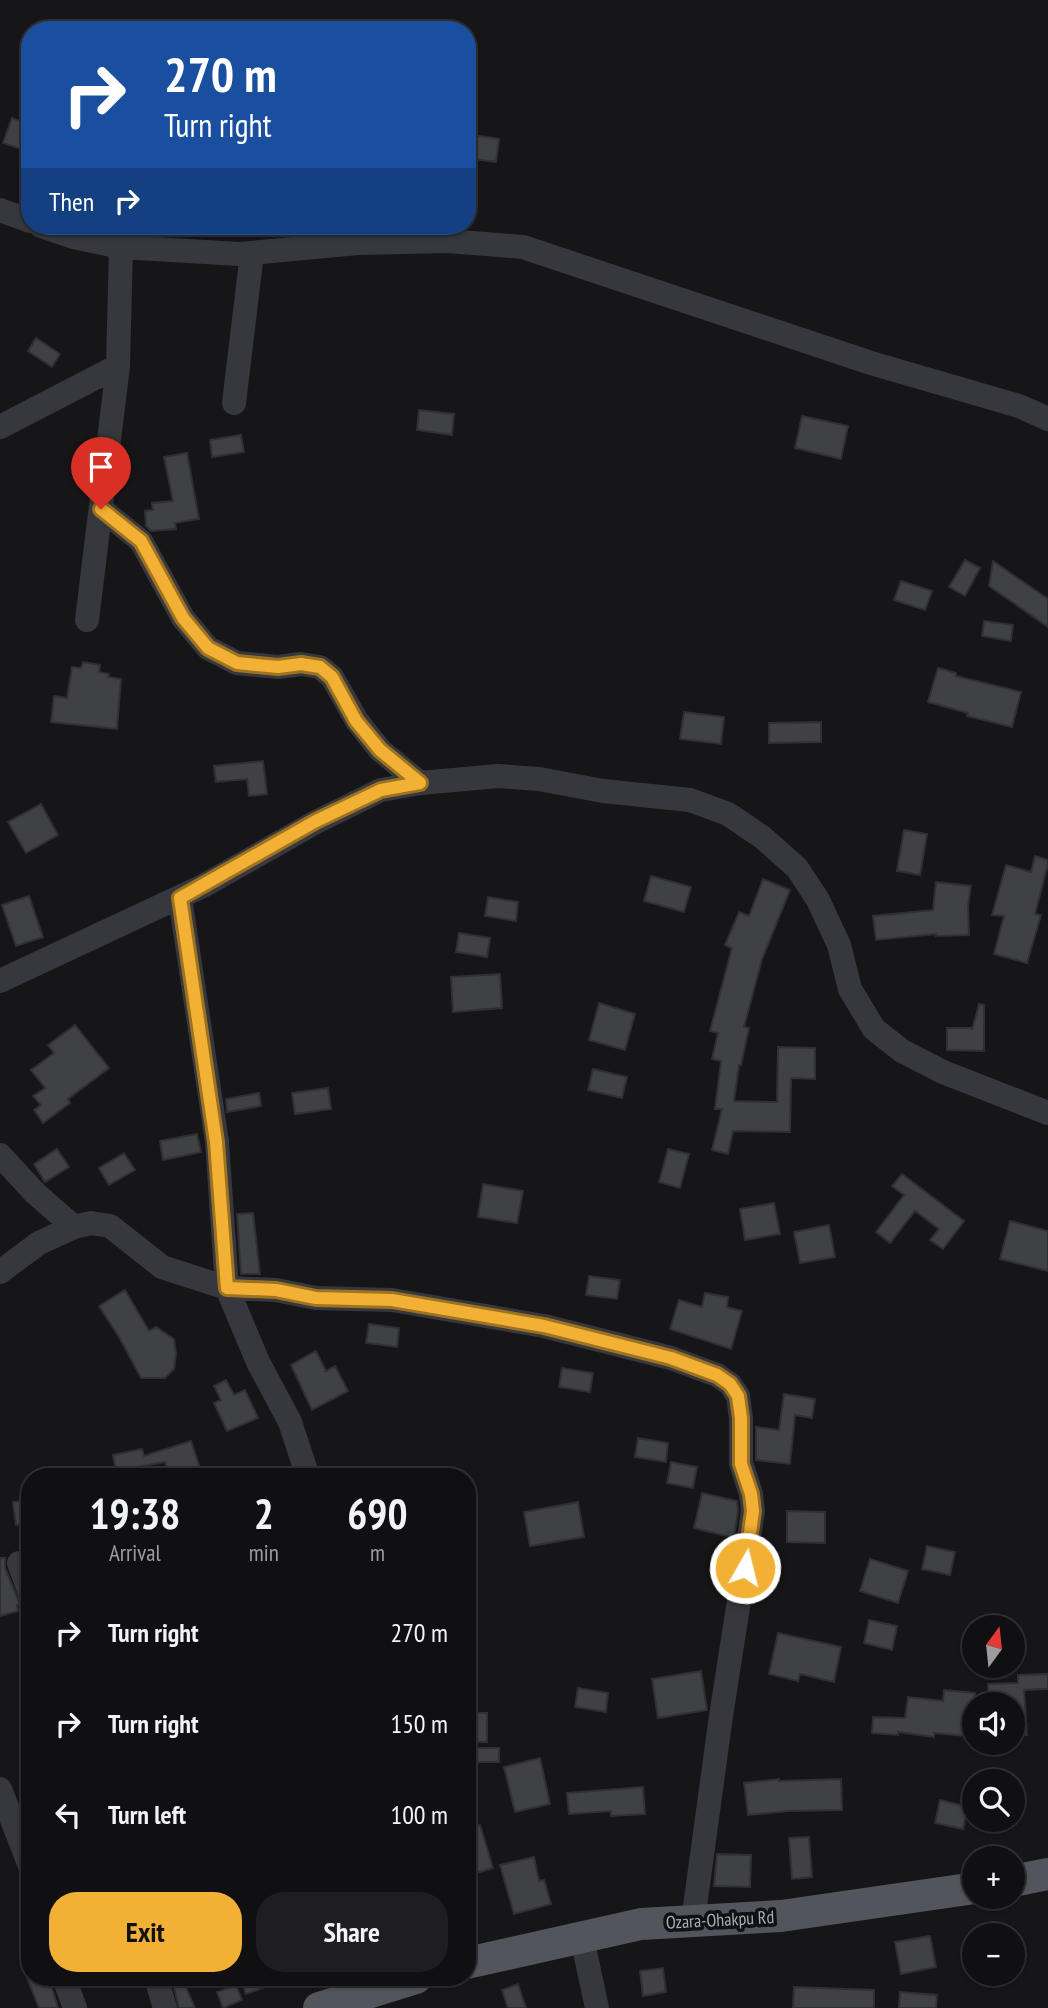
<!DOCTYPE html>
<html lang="en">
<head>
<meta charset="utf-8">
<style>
	body { margin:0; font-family:"PT Sans Narrow",sans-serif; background:#1e1e20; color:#f1f3f6; height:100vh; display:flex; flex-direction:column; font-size:26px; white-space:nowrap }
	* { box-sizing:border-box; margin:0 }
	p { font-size:23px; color:#9c9d9f }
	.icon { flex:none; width:38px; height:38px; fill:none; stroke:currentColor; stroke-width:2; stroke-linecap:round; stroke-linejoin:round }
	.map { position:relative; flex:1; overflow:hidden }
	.panel { position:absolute; left:21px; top:1468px; width:455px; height:518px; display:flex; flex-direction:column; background:#101012; border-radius:28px; box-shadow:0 2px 5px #0004,0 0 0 2px #303032 }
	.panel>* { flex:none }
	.banner { position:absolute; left:21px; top:21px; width:455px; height:214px; border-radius:28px; box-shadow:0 2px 5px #0004,0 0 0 2px #303032; background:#1a4fa0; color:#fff; overflow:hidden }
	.needle { width:46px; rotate:15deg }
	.controls { position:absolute; left:962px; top:1615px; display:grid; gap:14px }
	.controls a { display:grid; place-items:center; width:63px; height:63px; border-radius:50%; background:#101012; box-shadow:0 2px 5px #0004,0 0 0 2px #303032; font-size:35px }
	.pin { position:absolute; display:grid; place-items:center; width:60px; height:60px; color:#fff; margin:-72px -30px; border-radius:50% 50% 50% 0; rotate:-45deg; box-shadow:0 0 7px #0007 }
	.pin .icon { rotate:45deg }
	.me { position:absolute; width:77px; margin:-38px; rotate:8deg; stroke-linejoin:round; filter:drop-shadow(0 0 5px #0008) }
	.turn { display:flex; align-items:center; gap:24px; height:147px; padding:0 28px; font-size:32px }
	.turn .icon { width:91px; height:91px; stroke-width:2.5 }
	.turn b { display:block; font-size:49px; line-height:60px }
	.then { display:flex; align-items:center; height:66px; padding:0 28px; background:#0003; gap:14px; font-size:26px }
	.eta { display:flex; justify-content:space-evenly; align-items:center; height:119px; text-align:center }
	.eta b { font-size:42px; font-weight:600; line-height:49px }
	.action { display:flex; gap:14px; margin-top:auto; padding:14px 28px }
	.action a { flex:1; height:80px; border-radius:28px; background:#f2b134; color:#111; font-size:28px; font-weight:600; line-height:80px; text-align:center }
	.action a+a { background:#1e1e20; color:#f1f3f6 }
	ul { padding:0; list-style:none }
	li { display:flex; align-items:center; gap:21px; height:91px; padding:0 28px }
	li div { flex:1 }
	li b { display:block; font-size:26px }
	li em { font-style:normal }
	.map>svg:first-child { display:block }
	.building { fill:#404145; stroke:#303034; stroke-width:2 }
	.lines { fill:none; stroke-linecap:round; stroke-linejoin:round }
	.minor { stroke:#37383d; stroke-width:24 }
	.major { stroke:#53555c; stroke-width:32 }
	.route-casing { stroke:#9d7322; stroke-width:18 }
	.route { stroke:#f2b134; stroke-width:12 }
	.labels { text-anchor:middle; stroke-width:7; stroke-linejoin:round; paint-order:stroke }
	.street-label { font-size:18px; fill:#a8adb8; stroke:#111113 }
</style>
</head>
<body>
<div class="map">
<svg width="1048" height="2008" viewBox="0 0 1048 2008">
	<rect width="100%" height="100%" fill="#161618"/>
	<!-- building -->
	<path class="building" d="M 12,118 L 30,125 L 30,152 L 3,143 Z
		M 469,134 L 499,139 L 496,162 L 467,158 Z
		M 36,338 L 60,354 L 52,367 L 28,351 Z
		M 419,410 L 454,414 L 452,435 L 417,430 Z
		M 802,416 L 848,426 L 841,459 L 795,448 Z
		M 241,435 L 244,452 L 212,457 L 210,440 Z
		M 187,453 L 199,519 L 175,523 L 176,529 L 151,531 L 146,526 L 145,511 L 153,510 L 152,503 L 173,501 L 164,457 Z
		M 965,560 L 980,568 L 965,596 L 949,587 Z
		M 993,561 L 1048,599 L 1048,627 L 989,586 Z
		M 901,581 L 932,591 L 925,610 L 894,600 Z
		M 984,621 L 1013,625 L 1011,641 L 982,636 Z
		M 83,662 L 100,665 L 99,672 L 109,674 L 108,677 L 121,679 L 117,729 L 51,722 L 54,696 L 67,698 L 72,667 L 81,668 Z
		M 938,668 L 956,673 L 956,676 L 1021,692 L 1012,727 L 967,716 L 968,713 L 928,702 Z
		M 684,712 L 724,717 L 721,744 L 680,739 Z
		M 821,722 L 821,742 L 769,743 L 769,723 Z
		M 263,761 L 267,794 L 249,796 L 247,779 L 216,782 L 214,766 Z
		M 41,804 L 58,835 L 26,853 L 8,822 Z
		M 904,830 L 927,834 L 920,875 L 897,871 Z
		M 1035,856 L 1048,860 L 1048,864 L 1035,914 L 1041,915 L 1027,963 L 994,954 L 1004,916 L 992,915 L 1006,865 L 1031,872 Z
		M 651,876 L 691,887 L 684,912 L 644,901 Z
		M 763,879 L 790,890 L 762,959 L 744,1027 L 749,1028 L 741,1065 L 739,1065 L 734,1101 L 777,1102 L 778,1047 L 815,1048 L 815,1079 L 791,1078 L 790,1132 L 733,1131 L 728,1154 L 712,1150 L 722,1109 L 715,1109 L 721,1061 L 712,1059 L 718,1033 L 710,1031 L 732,948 L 725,945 L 739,912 L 749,916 Z
		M 936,882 L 971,886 L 968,906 L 969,935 L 936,936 L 936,934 L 876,940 L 873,916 L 933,910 Z
		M 29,896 L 43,937 L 16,946 L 2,905 Z
		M 488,897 L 518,902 L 516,921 L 485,916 Z
		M 459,933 L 490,938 L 487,957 L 456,952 Z
		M 500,974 L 502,1008 L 453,1012 L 451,977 Z
		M 599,1003 L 635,1014 L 625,1050 L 589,1040 Z
		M 979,1004 L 984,1005 L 984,1051 L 947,1050 L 947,1028 L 972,1028 L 972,1030 Z
		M 75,1025 L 109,1068 L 68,1099 L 70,1103 L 43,1123 L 34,1110 L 41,1105 L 33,1096 L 45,1088 L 31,1070 L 54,1053 L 48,1045 Z
		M 593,1069 L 627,1077 L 622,1098 L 588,1090 Z
		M 328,1088 L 331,1109 L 295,1114 L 292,1093 Z
		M 259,1093 L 261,1106 L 227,1112 L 226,1099 Z
		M 197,1134 L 201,1152 L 163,1160 L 160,1141 Z
		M 57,1149 L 69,1167 L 45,1182 L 34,1164 Z
		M 668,1149 L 689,1154 L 680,1188 L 659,1182 Z
		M 124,1153 L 135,1170 L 109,1185 L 99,1168 Z
		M 902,1174 L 964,1221 L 943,1249 L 930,1240 L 939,1229 L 915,1211 L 890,1243 L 876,1232 L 904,1195 L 892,1186 Z
		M 483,1184 L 523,1191 L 517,1223 L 478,1217 Z
		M 774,1203 L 780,1234 L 745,1240 L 740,1209 Z
		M 253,1213 L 260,1274 L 241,1274 L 237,1214 Z
		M 1010,1221 L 1048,1231 L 1048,1271 L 1000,1259 Z
		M 829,1225 L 835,1257 L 800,1263 L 794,1232 Z
		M 589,1276 L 620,1280 L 617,1299 L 586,1295 Z
		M 125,1290 L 149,1331 L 156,1327 L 174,1339 L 176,1354 L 174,1369 L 165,1378 L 141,1378 L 119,1337 L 99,1306 Z
		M 705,1293 L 728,1297 L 727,1307 L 742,1311 L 731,1349 L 670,1329 L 679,1300 L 702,1307 Z
		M 369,1324 L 399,1328 L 397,1347 L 366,1343 Z
		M 316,1351 L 326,1371 L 335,1366 L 348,1391 L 312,1410 L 291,1365 Z
		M 562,1368 L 593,1373 L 590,1392 L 559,1387 Z
		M 226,1380 L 234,1395 L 245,1390 L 258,1418 L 227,1431 L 214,1403 L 221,1400 L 214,1386 Z
		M 784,1394 L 815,1399 L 812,1418 L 795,1415 L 790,1464 L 756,1460 L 756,1427 L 779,1430 Z
		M 638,1438 L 668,1443 L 666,1462 L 635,1457 Z
		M 191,1441 L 203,1477 L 170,1477 L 165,1462 L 116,1471 L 113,1455 L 142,1449 L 144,1456 Z
		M 671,1462 L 697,1467 L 693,1488 L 667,1483 Z
		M 702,1493 L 737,1501 L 738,1511 L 734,1538 L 694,1528 Z
		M 30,1500 L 30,1524 L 16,1525 L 13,1502 Z
		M 578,1502 L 584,1537 L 530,1546 L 524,1512 Z
		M 787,1511 L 825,1512 L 825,1543 L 787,1542 Z
		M 927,1546 L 955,1552 L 950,1575 L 922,1569 Z
		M 0,1558 L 5,1558 L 5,1568 L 20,1604 L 17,1605 L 18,1611 L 0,1616 Z
		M 870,1559 L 908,1571 L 898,1603 L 860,1591 Z
		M 869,1620 L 897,1626 L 892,1650 L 864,1643 Z
		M 778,1633 L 841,1647 L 834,1682 L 800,1674 L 798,1681 L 769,1674 Z
		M 701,1671 L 707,1710 L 658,1718 L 652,1679 Z
		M 1048,1674 L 1048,1689 L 1024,1690 L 1027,1735 L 1013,1736 L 1013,1704 L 989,1704 L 988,1684 L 1018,1683 L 1018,1675 Z
		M 578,1688 L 608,1693 L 606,1712 L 575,1707 Z
		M 944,1690 L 975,1693 L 975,1737 L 934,1733 L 934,1737 L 898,1732 L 898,1735 L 872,1733 L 873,1717 L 905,1718 L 908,1697 L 943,1701 Z
		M 467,1713 L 487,1713 L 487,1742 L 467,1742 Z
		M 474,1748 L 499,1748 L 499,1762 L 474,1762 Z
		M 540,1758 L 550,1804 L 515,1812 L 504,1767 Z
		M 779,1779 L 779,1781 L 841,1779 L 842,1810 L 789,1811 L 748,1815 L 744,1783 Z
		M 643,1787 L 645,1814 L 611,1816 L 611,1811 L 569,1814 L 567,1793 Z
		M 940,1800 L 968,1807 L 963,1829 L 935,1823 Z
		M 480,1825 L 493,1868 L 467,1876 L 467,1829 Z
		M 809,1837 L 812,1877 L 792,1879 L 789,1838 Z
		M 717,1854 L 751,1855 L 750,1887 L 714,1886 Z
		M 534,1857 L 539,1881 L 544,1880 L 551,1904 L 514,1914 L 500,1865 Z
		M 930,1936 L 936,1967 L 901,1974 L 895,1942 Z
		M 663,1968 L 666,1992 L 643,1996 L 640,1971 Z
		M 27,1978 L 49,1978 L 58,2008 L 39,2008 Z
		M 240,1978 L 287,1978 L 287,1979 L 246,1994 Z
		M 184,1983 L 195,2008 L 179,2008 L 174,1987 Z
		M 518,1984 L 526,2008 L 508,2008 L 502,1990 Z
		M 236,1985 L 242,2000 L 223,2008 L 217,1992 Z
		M 794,1987 L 874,1990 L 874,2008 L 793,2008 Z
		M 900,1992 L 937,1995 L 936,2008 L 899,2008 Z"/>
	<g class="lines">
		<!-- minor -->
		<path class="minor" d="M 0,210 L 30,221
			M 41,226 L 73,237 L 121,247 L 239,254 L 358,243 L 448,241 L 523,247 L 871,363 L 1019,406 L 1048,419
			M 234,403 L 252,253
			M 0,427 L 118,366
			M 101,509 L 141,541 L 183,618 L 208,648 L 237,663 L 278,667 L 301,664 L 320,667 L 332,677 L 357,721 L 380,750 L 420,783
			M 87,620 L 118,366 L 121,247
			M 180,898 L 217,1142 L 227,1288 L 258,1362 L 290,1422 L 308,1477
			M 0,981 L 203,886 L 316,822 L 381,790 L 420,783 L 498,776 L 539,779 L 603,791 L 690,800 L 728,814 L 762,837 L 797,868 L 818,900 L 839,945 L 850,989 L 874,1029 L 902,1051 L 943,1072 L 1048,1113
			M 0,1155 L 35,1193 L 74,1227
			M 0,1272 L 39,1243 L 74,1227 L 91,1223 L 110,1226 L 162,1267 L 227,1288 L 276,1290 L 316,1298 L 392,1300 L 544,1326 L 671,1358 L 717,1375 L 730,1384 L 738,1396 L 741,1418 L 741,1463 L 751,1494 L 753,1511 L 721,1716 L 693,1921
			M 19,1563 L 30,1593
			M 0,1789 L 30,1866
			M 582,1938 L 597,2008
			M 64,1978 L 75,2008
			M 156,1978 L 165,2008"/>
		<!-- major -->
		<path class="major" d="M 1013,1881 L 1048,1874
			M 467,1963 L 641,1924 L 781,1916 L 975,1888
			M 319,2008 L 416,1978"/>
	</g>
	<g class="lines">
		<defs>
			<path id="route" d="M 101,509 L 141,541 L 183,618 L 208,648 L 237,663 L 278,667 L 301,664 L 320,667 L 332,677 L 356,721 L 380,750 L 420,783 L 381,790 L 316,821 L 180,898 L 216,1142 L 227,1288 L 276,1290 L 316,1298 L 392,1300 L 544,1326 L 671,1358 L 717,1375 L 730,1384 L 738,1396 L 741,1418 L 741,1464 L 751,1494 L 753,1511 L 745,1568"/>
		</defs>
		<!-- route casing -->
		<use href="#route" class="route-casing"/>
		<!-- route -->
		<use href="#route" class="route"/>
	</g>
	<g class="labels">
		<!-- street labels -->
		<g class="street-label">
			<text transform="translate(720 1920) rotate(-3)" y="6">Ozara-Ohakpu Rd</text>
		</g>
	</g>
</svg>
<div class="controls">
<a><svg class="needle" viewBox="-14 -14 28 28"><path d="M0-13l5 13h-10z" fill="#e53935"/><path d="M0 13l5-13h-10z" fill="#9c9d9f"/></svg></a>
<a><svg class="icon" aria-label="sound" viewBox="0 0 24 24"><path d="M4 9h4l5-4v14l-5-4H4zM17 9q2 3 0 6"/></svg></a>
<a><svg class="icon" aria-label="search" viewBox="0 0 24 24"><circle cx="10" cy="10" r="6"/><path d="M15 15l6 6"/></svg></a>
<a>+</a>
<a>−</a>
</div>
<div class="pin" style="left:101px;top:509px;background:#d93025"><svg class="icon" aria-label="arrive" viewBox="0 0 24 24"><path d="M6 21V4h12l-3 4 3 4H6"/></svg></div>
<svg class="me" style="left:745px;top:1568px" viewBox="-20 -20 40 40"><circle r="17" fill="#f2b134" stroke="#fff" stroke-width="3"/><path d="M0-11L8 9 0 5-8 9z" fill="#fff"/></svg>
<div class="banner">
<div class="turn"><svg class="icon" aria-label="right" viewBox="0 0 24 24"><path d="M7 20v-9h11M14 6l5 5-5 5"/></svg><div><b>270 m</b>Turn right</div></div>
<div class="then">Then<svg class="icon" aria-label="right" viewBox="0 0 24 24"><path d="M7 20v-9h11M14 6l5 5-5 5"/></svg></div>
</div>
<section class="panel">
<div class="eta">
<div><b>19:38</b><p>Arrival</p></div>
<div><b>2</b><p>min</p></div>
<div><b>690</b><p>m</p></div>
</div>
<ul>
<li><svg class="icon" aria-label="right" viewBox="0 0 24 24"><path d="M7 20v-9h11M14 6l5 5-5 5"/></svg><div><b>Turn right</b></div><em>270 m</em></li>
<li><svg class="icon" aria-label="right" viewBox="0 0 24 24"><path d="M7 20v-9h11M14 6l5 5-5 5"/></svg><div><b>Turn right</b></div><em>150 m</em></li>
<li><svg class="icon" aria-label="left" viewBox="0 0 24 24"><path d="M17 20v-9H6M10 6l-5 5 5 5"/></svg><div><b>Turn left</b></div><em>100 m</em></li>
</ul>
<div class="action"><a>Exit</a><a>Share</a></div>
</section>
</div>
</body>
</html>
